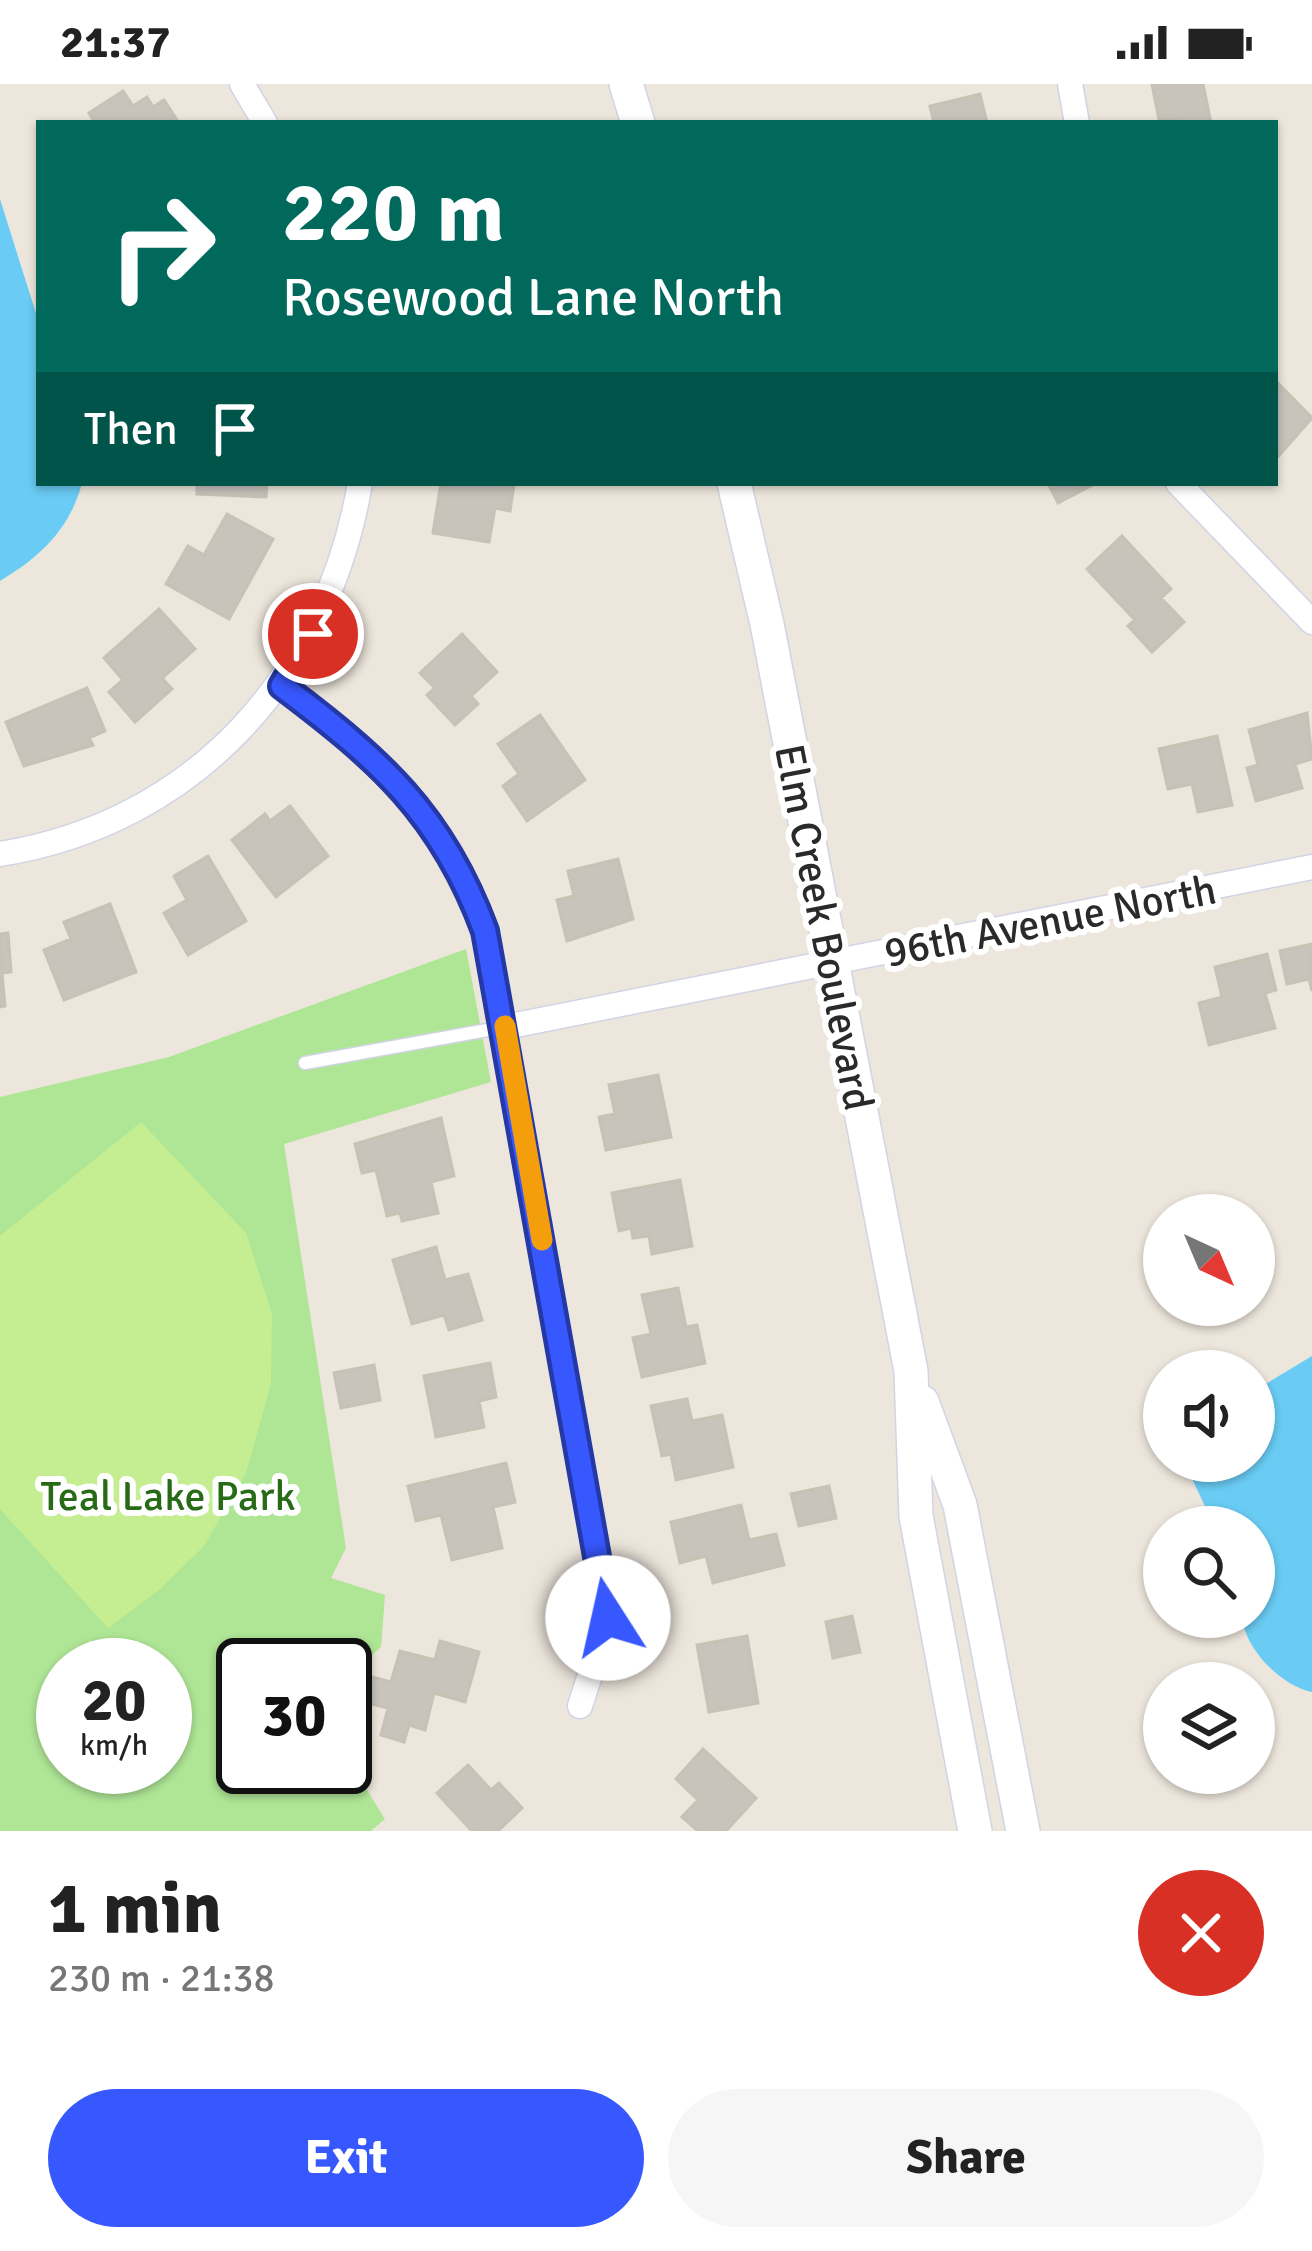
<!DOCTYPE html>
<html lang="en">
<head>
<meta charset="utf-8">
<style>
	body { margin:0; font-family:Signika,sans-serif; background:#f6f6f6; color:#222; height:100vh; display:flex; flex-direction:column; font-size:45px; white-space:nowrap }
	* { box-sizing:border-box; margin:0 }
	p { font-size:39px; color:#767676 }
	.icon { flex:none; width:66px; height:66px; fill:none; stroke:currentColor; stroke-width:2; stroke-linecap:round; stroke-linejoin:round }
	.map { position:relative; height:1747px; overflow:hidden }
	.details { display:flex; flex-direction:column; background:#fff; flex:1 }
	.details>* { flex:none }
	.hud { position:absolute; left:36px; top:36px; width:1242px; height:366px; border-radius:0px; box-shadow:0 3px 9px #0004; background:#00695c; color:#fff; overflow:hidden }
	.needle { width:78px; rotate:136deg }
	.fabs { position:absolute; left:1143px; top:1110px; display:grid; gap:24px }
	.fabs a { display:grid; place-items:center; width:132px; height:132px; border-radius:50%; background:#fff; box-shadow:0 3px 9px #0004; font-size:60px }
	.speed { position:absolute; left:36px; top:1554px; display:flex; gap:24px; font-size:60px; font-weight:700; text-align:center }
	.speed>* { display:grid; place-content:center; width:156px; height:156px; border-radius:50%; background:#fff; box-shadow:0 3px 9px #0004; line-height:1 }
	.speed small { font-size:30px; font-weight:400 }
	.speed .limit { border:6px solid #111; border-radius:18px; background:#fff; color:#111 }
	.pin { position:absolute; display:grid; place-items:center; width:102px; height:102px; color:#fff; margin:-51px; border:6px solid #fff; border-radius:50%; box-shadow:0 3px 12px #0007 }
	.me { position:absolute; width:132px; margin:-66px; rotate:350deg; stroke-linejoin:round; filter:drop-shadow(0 0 9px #0008) }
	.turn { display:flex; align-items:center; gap:42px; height:252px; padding:0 48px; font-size:54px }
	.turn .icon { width:156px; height:156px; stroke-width:2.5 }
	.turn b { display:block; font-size:84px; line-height:102px }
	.then { display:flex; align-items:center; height:114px; padding:0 48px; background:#0003; gap:24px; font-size:45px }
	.round { display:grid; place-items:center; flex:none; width:126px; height:126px; border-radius:63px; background:#f6f6f6 }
	.head { display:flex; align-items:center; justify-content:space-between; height:204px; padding:0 48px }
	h1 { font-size:72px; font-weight:700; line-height:90px }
	.cta { display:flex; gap:24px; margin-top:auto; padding:24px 48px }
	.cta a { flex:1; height:138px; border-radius:72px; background:#3758ff; color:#fff; font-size:48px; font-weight:700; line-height:138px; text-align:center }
	.cta a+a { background:#f6f6f6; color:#222 }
	.status { display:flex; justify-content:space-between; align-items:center; height:84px; padding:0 60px; background:#fff; direction:ltr }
	.status svg { height:33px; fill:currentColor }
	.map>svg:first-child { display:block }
	.green { fill:#afe696; fill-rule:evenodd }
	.pitch { fill:#c4ee91 }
	.water { fill:#6accf4 }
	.building { fill:#c8c3bb; stroke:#c8c2b5; stroke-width:3 }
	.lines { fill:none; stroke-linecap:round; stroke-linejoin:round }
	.service-casing { stroke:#d1d4e4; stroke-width:15 }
	.minor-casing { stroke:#d1d4e4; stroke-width:27 }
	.secondary-casing { stroke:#d1d4e4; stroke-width:36 }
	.service { stroke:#fff; stroke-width:12 }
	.minor { stroke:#fff; stroke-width:24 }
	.secondary { stroke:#fff; stroke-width:33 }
	.route-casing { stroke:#2439a6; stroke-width:30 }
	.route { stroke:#3758ff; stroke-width:21 }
	.slow { stroke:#f59e0b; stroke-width:21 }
	.labels { text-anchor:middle; stroke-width:12; stroke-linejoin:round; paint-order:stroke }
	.street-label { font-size:42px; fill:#2a2a2a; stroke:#fff }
	.park-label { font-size:42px; fill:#276b17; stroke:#fff }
</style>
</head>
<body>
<div class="status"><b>21:37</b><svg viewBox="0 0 49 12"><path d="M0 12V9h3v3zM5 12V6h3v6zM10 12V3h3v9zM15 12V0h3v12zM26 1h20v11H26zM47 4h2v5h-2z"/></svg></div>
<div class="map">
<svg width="1312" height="1747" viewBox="0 0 1312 1747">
	<rect width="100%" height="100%" fill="#ede6dc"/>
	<!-- green -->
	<path class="green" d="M 466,865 L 491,998 L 284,1060 L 346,1464 L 331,1494 L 385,1511 L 381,1563 L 345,1596 L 345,1581 L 243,1581 L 243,1683 L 345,1683 L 345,1628 L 347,1674 L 385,1735 L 371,1747 L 0,1747 L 0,1013 L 169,973 ZM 63,1581 L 165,1581 L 165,1683 L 63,1683 Z"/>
	<!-- pitch -->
	<path class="pitch" d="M 141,1038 L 246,1149 L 272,1230 L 271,1300 L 246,1389 L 204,1462 L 159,1506 L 108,1544 L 0,1425 L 0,1152 Z"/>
	<!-- water -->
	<path class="water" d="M 0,115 L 39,239 L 39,399 L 82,399 C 70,445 40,473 0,497 Z
		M 1312,1272 L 1312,1608 C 1281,1602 1245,1565 1242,1533 L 1254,1533 L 1254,1443 L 1215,1443 L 1193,1397 L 1191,1377 L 1254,1377 L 1254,1307 Z"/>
	<!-- building -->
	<path class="building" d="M 1152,0 L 1203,0 L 1211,39 L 1159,36 Z
		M 123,7 L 133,22 L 147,13 L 153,23 L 164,16 L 179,39 L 95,39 L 89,29 Z
		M 980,10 L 987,39 L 934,39 L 930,22 Z
		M 1275,296 L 1312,334 L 1275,376 Z
		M 197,399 L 267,399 L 266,413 L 197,410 Z
		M 441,399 L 514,401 L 510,427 L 495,424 L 489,458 L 433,449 Z
		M 1048,399 L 1093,399 L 1094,400 L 1058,419 Z
		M 227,430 L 273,455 L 229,535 L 166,500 L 188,462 L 204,471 Z
		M 1122,452 L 1171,505 L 1161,514 L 1184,538 L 1152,568 L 1128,542 L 1135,536 L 1087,485 Z
		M 159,525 L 195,565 L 162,594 L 172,605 L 135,638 L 109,608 L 123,596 L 104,574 Z
		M 462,550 L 497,588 L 471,612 L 478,620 L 455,641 L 427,611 L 435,604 L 420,589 Z
		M 87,604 L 105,647 L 89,654 L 93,661 L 24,682 L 6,638 Z
		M 1307,629 L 1312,675 L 1295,680 L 1302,704 L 1256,717 L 1247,684 L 1258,681 L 1249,646 Z
		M 540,631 L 585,696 L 527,737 L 503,702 L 519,690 L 498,660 Z
		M 1217,652 L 1232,721 L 1198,728 L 1192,700 L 1168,705 L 1159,665 Z
		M 290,722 L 328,772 L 276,813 L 232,756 L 265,730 L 270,737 Z
		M 208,772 L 246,837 L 188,871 L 164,829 L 187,816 L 174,792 Z
		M 618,775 L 633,835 L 567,857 L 557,816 L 574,812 L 568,787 Z
		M 110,820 L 136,888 L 64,916 L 44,866 L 71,855 L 64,838 Z
		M 8,849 L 11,888 L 2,889 L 5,922 L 0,923 L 0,850 Z
		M 1312,860 L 1312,907 L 1309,895 L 1287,900 L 1280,867 Z
		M 1267,870 L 1276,906 L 1265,909 L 1275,944 L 1209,961 L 1199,919 L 1222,913 L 1215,883 Z
		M 658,991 L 671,1053 L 606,1066 L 599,1033 L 615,1030 L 609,1001 Z
		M 441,1034 L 454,1092 L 431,1098 L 438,1129 L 402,1137 L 400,1129 L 387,1132 L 376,1086 L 362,1089 L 355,1060 Z
		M 680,1096 L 692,1162 L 652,1170 L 649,1152 L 633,1154 L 631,1144 L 619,1147 L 612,1109 Z
		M 436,1163 L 445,1196 L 468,1190 L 482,1236 L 449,1246 L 444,1231 L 412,1240 L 393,1176 Z
		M 678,1204 L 686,1243 L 697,1241 L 705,1279 L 642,1293 L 633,1254 L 651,1250 L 642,1211 Z
		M 490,1279 L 496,1313 L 479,1317 L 484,1343 L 436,1353 L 424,1292 Z
		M 374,1281 L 380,1316 L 341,1324 L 334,1289 Z
		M 687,1315 L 692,1337 L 722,1331 L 733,1383 L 676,1396 L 671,1370 L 662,1372 L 651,1322 Z
		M 506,1379 L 515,1418 L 493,1423 L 502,1464 L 452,1476 L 441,1431 L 416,1437 L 408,1402 Z
		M 829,1402 L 836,1434 L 799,1442 L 791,1410 Z
		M 741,1421 L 749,1456 L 776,1450 L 784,1481 L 713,1499 L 706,1472 L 680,1479 L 671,1438 Z
		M 852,1532 L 860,1568 L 833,1574 L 826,1538 Z
		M 747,1552 L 758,1619 L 709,1628 L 697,1561 Z
		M 440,1557 L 479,1568 L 465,1618 L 434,1609 L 425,1646 L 409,1641 L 404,1658 L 381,1651 L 388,1624 L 367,1619 L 373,1593 L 391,1598 L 400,1567 L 435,1576 Z
		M 703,1665 L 756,1714 L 726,1747 L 698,1747 L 682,1733 L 698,1716 L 676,1695 Z
		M 468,1681 L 491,1706 L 499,1699 L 522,1724 L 498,1747 L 472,1747 L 437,1709 Z"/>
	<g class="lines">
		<defs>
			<path id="service" d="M 305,979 L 504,943"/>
			<path id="minor" d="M 242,0 L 265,39
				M 1070,0 L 1077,39
				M 1178,399 L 1312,538
				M 282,602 C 379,675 442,730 486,847 L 608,1535 L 580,1622
				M 0,770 C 196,739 328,589 360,399
				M 505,943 L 1312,783"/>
			<path id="secondary" d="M 626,0 L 638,39
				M 734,399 L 767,540 L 911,1287 L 916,1432 L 975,1747
				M 922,1318 L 960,1421 L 1023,1747"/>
		</defs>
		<!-- service casing -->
		<use href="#service" class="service-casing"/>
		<!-- minor casing -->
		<use href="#minor" class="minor-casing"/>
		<!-- secondary casing -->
		<use href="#secondary" class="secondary-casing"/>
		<!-- service -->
		<use href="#service" class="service"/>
		<!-- minor -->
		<use href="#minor" class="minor"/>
		<!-- secondary -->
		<use href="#secondary" class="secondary"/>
	</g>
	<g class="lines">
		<defs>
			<path id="route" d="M 313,550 L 282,602 C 379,675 442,730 485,847 L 608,1534"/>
		</defs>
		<!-- route casing -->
		<use href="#route" class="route-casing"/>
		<!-- route -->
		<use href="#route" class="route"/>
		<!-- slow -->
		<path class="slow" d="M 505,942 L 542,1156"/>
	</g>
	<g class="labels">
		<!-- street labels -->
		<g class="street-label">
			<text transform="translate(1050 836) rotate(-11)" y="15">96th Avenue North</text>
			<text transform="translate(825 843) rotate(79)" y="15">Elm Creek Boulevard</text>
		</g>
		<!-- park labels -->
		<g class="park-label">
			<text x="168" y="1426">Teal Lake Park</text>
		</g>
	</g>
</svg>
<div class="fabs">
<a><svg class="needle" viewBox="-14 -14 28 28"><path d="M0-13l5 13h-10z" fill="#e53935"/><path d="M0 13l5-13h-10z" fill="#767676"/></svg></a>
<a><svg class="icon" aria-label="sound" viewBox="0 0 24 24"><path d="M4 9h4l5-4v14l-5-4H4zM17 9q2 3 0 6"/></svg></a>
<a><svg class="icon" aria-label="search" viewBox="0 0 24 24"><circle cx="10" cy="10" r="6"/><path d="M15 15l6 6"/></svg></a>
<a><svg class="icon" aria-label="layers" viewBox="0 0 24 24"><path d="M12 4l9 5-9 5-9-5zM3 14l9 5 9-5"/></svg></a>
</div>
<div class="speed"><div>20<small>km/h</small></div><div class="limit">30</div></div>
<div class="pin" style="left:313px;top:550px;background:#d93025"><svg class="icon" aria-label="arrive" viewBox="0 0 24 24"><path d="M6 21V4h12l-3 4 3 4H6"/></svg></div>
<svg class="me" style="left:608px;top:1534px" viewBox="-20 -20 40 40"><circle r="19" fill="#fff"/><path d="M0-13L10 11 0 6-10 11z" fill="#3758ff"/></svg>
<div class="hud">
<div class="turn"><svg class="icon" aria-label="right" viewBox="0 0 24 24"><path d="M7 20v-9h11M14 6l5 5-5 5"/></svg><div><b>220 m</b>Rosewood Lane North</div></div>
<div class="then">Then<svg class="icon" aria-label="arrive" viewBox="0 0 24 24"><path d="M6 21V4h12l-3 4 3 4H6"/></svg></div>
</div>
</div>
<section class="details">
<div class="head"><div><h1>1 min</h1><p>230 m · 21:38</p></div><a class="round" style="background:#d93025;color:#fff"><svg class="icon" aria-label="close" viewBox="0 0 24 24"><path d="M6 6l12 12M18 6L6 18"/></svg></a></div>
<div class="cta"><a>Exit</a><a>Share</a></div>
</section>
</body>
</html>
